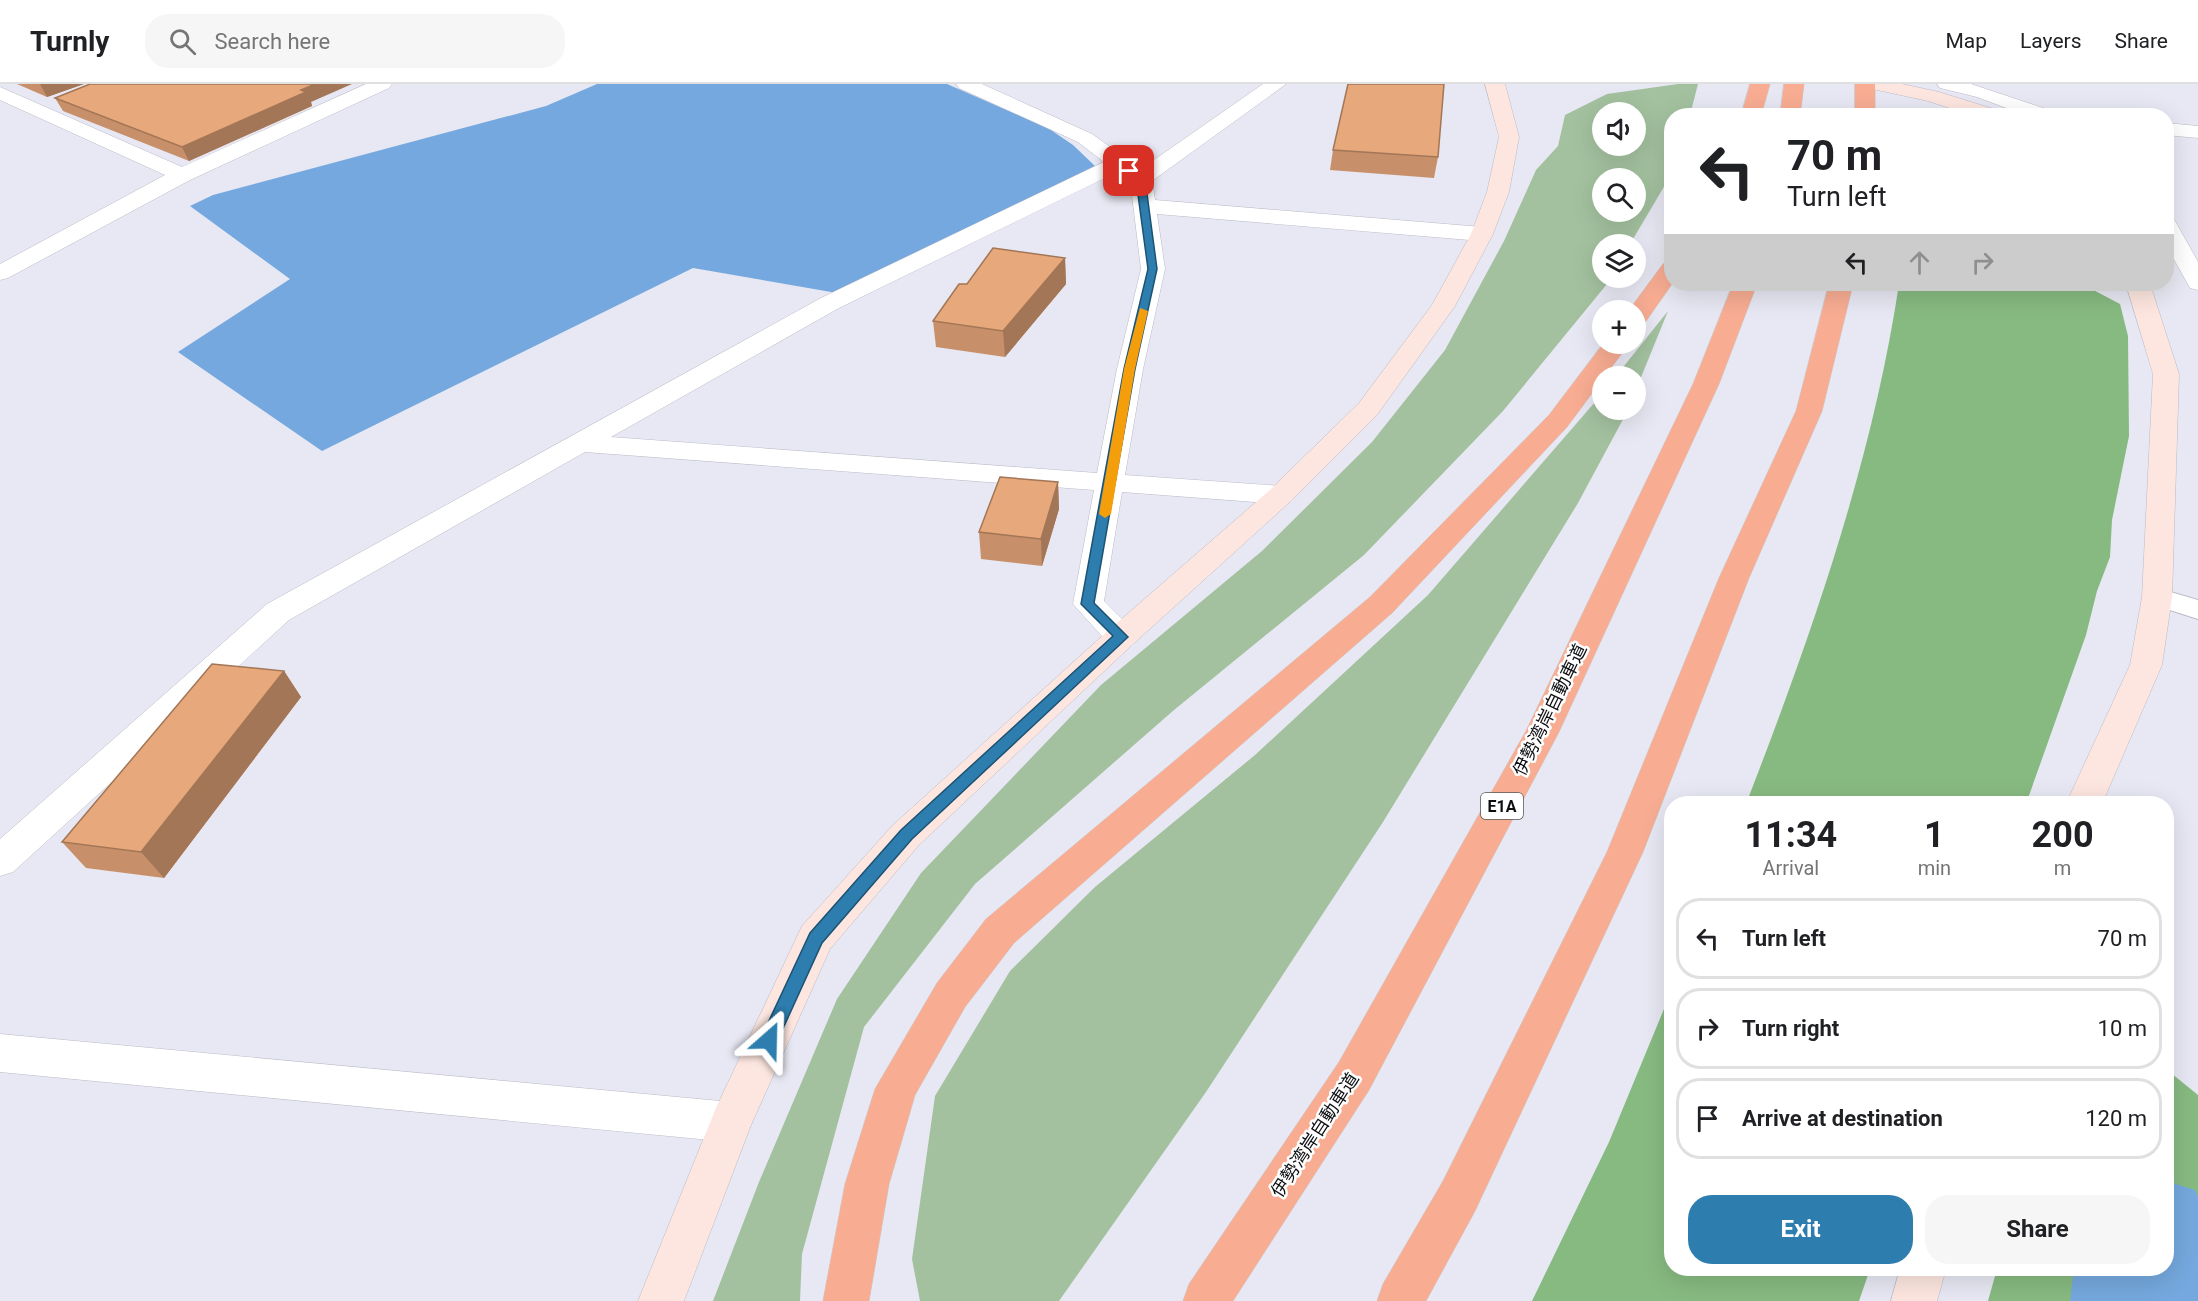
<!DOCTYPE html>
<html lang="en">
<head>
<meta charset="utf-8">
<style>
	body { margin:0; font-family:Roboto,"Noto Sans JP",sans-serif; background:#f6f6f6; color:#202124; height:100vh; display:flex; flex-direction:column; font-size:22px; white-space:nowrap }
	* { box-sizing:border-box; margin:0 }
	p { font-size:20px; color:#757577 }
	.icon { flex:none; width:33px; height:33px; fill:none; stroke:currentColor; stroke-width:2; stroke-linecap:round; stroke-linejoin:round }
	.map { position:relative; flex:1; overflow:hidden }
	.sheet { position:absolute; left:1664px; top:712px; width:510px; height:480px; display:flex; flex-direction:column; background:#fff; border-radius:24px; box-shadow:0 6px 24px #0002 }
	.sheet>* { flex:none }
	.guide { position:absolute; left:1664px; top:24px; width:510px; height:183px; border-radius:24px; box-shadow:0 6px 24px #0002; background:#fff; color:#202124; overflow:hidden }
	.buttons { position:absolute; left:1592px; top:18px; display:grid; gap:12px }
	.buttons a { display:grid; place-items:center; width:54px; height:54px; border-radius:50%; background:#fff; box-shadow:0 6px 24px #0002; font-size:30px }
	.pin { position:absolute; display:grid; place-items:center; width:51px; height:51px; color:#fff; margin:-26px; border-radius:12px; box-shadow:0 3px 9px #0006 }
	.me { position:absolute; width:66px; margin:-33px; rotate:25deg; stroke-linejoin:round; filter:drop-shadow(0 0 4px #0008) }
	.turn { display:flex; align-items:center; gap:21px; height:126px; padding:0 24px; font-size:27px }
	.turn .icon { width:78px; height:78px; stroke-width:2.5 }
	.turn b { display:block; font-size:42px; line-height:51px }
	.lanes { display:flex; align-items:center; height:57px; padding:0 24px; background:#0003; justify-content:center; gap:30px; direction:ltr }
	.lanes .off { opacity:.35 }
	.eta { display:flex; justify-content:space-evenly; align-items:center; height:102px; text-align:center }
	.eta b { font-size:36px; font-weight:700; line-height:42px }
	.primary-button { display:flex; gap:12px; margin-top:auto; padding:12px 24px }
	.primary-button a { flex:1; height:69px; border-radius:24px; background:#2d7eaf; color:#fff; font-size:24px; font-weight:700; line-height:69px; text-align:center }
	.primary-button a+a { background:#f6f6f6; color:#202124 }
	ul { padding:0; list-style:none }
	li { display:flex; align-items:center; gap:18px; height:81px; margin:0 12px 9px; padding:0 12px; border:3px solid #e0e0e0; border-radius:24px }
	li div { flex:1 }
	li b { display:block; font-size:22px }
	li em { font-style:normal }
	header { display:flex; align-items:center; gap:36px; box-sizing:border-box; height:84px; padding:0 30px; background:#fff; border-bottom:2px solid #e0e0e0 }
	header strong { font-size:28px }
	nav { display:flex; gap:33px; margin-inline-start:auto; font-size:21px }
	.search { width:420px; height:54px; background:#f6f6f6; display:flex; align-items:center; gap:15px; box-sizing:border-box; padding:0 21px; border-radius:24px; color:#757577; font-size:22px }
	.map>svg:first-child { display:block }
	.green { fill:#a3c19f; fill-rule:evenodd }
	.forest { fill:#87ba81 }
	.water { fill:#75a8de }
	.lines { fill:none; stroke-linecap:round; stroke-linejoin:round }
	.lane-casing { stroke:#babbc6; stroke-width:2 }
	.street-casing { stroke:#babbc6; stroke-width:1 }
	.secondary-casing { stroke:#babbc6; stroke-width:1 }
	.highway-casing { stroke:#cacacb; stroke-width:1 }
	.lane { fill:#fff; fill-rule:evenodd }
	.street { fill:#fff; fill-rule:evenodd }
	.secondary { fill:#fde6df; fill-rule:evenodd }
	.highway { fill:#f8ad93; fill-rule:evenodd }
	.wall { fill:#c7906a }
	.shaded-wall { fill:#a27656 }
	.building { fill:#e7a87b; stroke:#a27656; stroke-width:1.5 }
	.route { fill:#2d7eaf; stroke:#1d5272; stroke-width:1.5 }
	.slow { fill:#f59e0b }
	.labels { text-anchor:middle; stroke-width:5; stroke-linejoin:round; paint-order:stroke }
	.shield { fill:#fff; stroke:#565658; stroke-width:1.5 }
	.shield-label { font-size:16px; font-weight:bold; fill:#0d0e11 }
	.street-label { font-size:18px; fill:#0d0e11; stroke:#fff }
</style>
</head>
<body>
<header>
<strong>Turnly</strong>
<div class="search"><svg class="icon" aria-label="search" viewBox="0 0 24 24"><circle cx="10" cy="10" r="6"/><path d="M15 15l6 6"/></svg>Search here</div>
<nav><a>Map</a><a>Layers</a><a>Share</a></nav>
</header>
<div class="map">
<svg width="2198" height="1217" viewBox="0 0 2198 1217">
	<rect width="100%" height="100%" fill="#e7e8f3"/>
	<!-- green -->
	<path class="green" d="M 1678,0 L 1698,0 L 1690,31 L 1671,32 L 1671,91 L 1630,160 L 1602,160 L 1602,194 L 1611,194 L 1607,200 L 1503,327 L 1364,471 L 1174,626 L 975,800 L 864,943 L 802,1170 L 800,1217 L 713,1217 L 759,1098 L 837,915 L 921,789 L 1101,601 L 1262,467 L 1372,358 L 1445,266 L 1504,157 L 1536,86 L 1558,62 L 1565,31 L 1607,10 ZM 1602,28 L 1635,28 L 1635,62 L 1602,62 ZM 1602,94 L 1635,94 L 1635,128 L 1602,128 Z
		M 1668,227 L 1635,308 L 1635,292 L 1616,292 Z
		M 1602,310 L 1602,326 L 1628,326 L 1578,419 L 1383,738 L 1206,1008 L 1059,1217 L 920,1217 L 912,1175 L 935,1012 L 1010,887 L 1095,803 L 1255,671 L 1428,511 Z"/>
	<!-- forest -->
	<path class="forest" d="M 1899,200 L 2082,200 L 2120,220 L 2128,252 L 2129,352 L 2112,436 L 2110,473 L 2097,507 L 2086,551 L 2026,720 L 1746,720 C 1811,552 1872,379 1899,200 Z
		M 1671,908 L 1671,1185 L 1870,1185 L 1859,1217 L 1532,1217 L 1609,1058 Z
		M 2166,985 L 2198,1011 L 2198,1217 L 1988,1217 L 1997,1185 L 2166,1185 Z"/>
	<!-- water -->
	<path class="water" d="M 597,0 L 947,0 L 1048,44 L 1073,61 L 1095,82 L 837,209 L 693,184 L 322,367 L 178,268 L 290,195 L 190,122 L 213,111 L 546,22 Z
		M 2166,1097 L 2195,1106 L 2198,1113 L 2198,1217 L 2070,1217 L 2074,1185 L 2166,1185 Z"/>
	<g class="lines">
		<defs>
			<path id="lane" d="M 2157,504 L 2198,516 L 2198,535 L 2148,519 L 2144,513 L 2148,507 Z"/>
			<path id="street" d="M 366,0 L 392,0 L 389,4 L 190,96 L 8,194 L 0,196 L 0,180 L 165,91 L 0,16 L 0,3 L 182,83 Z
				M 956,0 L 982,0 L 1092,50 L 1141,85 L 1263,0 L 1286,0 L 1152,97 L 1155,116 L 1482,143 L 1490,145 L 1493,150 L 1490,155 L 1482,157 L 1157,130 L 1165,185 L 1143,285 L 1125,391 L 1281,402 L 1291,405 L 1295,411 L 1291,417 L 1281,420 L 1122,408 L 1104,517 L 1132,545 L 1137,553 L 1132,561 L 1121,564 L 1110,561 L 1073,520 L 1094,406 L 585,368 L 289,536 L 13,788 L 0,792 L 0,755 L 267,520 L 821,214 L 1104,78 L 1078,58 L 959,4 ZM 1117,88 L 1130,95 L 1141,185 L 1117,285 L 1097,389 L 611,353 L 839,224 Z
				M 1937,0 L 1971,0 L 2055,28 L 2058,32 L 2028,32 L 1977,13 L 1940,4 Z
				M 2166,39 L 2198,42 L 2198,54 L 2166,51 Z
				M 2166,133 L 2174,135 L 2198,178 L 2198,206 L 2190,204 L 2166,161 Z
				M 0,950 L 731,1018 L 746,1024 L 752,1038 L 746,1052 L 731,1058 L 0,988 Z"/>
			<path id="secondary" d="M 1485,0 L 1505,0 L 1519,53 L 1509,108 L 1493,150 L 1455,222 L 1377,331 L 1291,417 L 1132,561 L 919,761 L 830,865 L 751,1041 L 684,1217 L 638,1217 L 716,1024 L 802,842 L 893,741 L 1110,545 L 1271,405 L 1359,319 L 1432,221 L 1471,150 L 1487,108 L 1499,53 Z
				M 1865,0 L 1902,0 L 1939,8 L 2003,28 L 2006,32 L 1974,32 L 1928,17 L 1868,4 Z
				M 2126,200 L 2150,200 L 2179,290 L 2172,513 L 2162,581 L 2102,720 L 2066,720 L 2130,581 L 2142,513 L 2153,290 Z
				M 1900,1185 L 1946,1185 L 1937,1217 L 1891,1217 Z"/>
			<path id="highway" d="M 1750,0 L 1770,0 L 1761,32 L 1741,32 Z
				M 1784,0 L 1804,0 L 1800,32 L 1780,32 Z
				M 1855,0 L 1875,0 L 1875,32 L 1855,32 Z
				M 1671,178 L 1672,200 L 1644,240 L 1635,242 L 1635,226 L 1629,226 L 1663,180 Z
				M 1733,200 L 1757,200 L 1719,300 L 1559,648 L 1369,1006 L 1233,1217 L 1183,1217 L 1189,1200 L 1339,978 L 1526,647 L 1693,300 Z
				M 1829,200 L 1853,200 L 1822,327 L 1749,494 L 1643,768 L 1475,1127 L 1426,1217 L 1377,1217 L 1383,1200 L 1443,1097 L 1607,768 L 1719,494 L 1796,327 Z
				M 1603,260 L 1629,260 L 1605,292 L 1602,292 L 1602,296 L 1567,343 L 1392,529 L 1014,859 L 965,923 L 915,1011 L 889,1100 L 869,1217 L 823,1217 L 845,1100 L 875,1005 L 937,899 L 986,835 L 1370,513 L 1549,331 Z"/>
		</defs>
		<!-- lane casing -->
		<use href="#lane" class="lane-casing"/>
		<!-- street casing -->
		<use href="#street" class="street-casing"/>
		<!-- secondary casing -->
		<use href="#secondary" class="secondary-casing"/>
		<!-- highway casing -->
		<use href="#highway" class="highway-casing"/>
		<!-- lane -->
		<use href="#lane" class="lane"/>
		<!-- street -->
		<use href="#street" class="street"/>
		<!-- secondary -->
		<use href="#secondary" class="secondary"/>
		<!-- highway -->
		<use href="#highway" class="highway"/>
	</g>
	<!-- wall -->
	<path class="wall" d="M 17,0 L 84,0 L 47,13 Z
		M 55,14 L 311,18 L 312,22 L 189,77 L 63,27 Z
		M 1333,66 L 1438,73 L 1434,94 L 1330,86 Z
		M 1065,174 L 1066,200 L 1005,273 L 936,263 L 933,237 Z
		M 1058,398 L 1059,425 L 1042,482 L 981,475 L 979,448 Z
		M 284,587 L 301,613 L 164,794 L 86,784 L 62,758 Z"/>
	<!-- shaded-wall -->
	<path class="shaded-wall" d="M 40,0 L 84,0 L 47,13 Z
		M 315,0 L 352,0 L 311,18 L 312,22 L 189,77 L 182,63 Z
		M 1065,174 L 1066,200 L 1005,273 L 1003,247 Z
		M 1058,398 L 1059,425 L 1042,482 L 1041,455 Z
		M 284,587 L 301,613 L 164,794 L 141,768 Z"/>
	<!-- building -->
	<path class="building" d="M 90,0 L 315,0 L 301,6 L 306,8 L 182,63 L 55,14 Z
		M 1348,0 L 1444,0 L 1438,73 L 1333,66 Z
		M 993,164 L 1065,174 L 1003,247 L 933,237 L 959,200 L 967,200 Z
		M 1000,393 L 1058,398 L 1041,455 L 979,448 Z
		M 212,580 L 284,587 L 141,768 L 62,758 Z"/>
	<!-- route -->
	<path class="route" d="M 1126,85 L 1132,85 L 1145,95 L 1157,185 L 1135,285 L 1094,519 L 1128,553 L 912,755 L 822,859 L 775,962 L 769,964 L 763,962 L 760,956 L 810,849 L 901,746 L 1113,552 L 1081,520 L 1124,285 L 1148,185 L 1136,96 L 1126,89 Z"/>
	<!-- slow -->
	<path class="slow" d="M 1140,224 L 1148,227 L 1135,285 L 1111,430 L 1105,434 L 1099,430 L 1124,285 Z"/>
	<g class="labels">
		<!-- shield labels -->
		<rect class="shield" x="1481" y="709" width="42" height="26" rx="4.5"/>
		<g class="shield-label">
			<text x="1502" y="728">E1A</text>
		</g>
		<!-- street labels -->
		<g class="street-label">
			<text transform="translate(1550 626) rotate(-64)" y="6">伊勢湾岸自動車道</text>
			<text transform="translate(1315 1051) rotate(-57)" y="6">伊勢湾岸自動車道</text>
		</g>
	</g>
</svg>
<div class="buttons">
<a><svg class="icon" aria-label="sound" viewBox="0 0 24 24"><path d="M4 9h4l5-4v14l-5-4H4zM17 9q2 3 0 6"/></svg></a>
<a><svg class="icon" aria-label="search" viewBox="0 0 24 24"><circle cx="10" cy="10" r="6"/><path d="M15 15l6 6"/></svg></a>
<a><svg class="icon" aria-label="layers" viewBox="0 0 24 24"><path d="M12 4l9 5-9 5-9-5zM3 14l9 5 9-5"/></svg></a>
<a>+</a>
<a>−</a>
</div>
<div class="pin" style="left:1129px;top:87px;background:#d93025"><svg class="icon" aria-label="arrive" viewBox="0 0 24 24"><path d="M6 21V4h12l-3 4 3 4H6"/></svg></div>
<svg class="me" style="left:769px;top:956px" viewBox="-20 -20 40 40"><path d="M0-17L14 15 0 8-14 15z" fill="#2d7eaf" stroke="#fff" stroke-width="4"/></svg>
<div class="guide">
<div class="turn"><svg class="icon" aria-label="left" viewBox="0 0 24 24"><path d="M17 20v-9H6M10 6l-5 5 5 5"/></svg><div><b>70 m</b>Turn left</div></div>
<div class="lanes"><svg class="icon" aria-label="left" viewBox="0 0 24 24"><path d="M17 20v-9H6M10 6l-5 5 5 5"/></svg><svg class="icon off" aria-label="ahead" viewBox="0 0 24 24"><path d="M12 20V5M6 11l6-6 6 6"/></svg><svg class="icon off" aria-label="right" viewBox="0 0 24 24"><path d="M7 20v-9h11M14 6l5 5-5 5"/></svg></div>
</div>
<section class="sheet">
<div class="eta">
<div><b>11:34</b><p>Arrival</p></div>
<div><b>1</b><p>min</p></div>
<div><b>200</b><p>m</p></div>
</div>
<ul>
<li><svg class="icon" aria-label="left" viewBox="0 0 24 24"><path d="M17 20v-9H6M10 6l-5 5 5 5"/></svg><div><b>Turn left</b></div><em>70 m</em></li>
<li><svg class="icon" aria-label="right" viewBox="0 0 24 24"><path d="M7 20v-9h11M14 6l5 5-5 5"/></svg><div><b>Turn right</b></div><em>10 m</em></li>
<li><svg class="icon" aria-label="arrive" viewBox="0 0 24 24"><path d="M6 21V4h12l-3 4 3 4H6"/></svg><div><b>Arrive at destination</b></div><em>120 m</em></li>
</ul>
<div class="primary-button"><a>Exit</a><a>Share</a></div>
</section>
</div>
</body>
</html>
